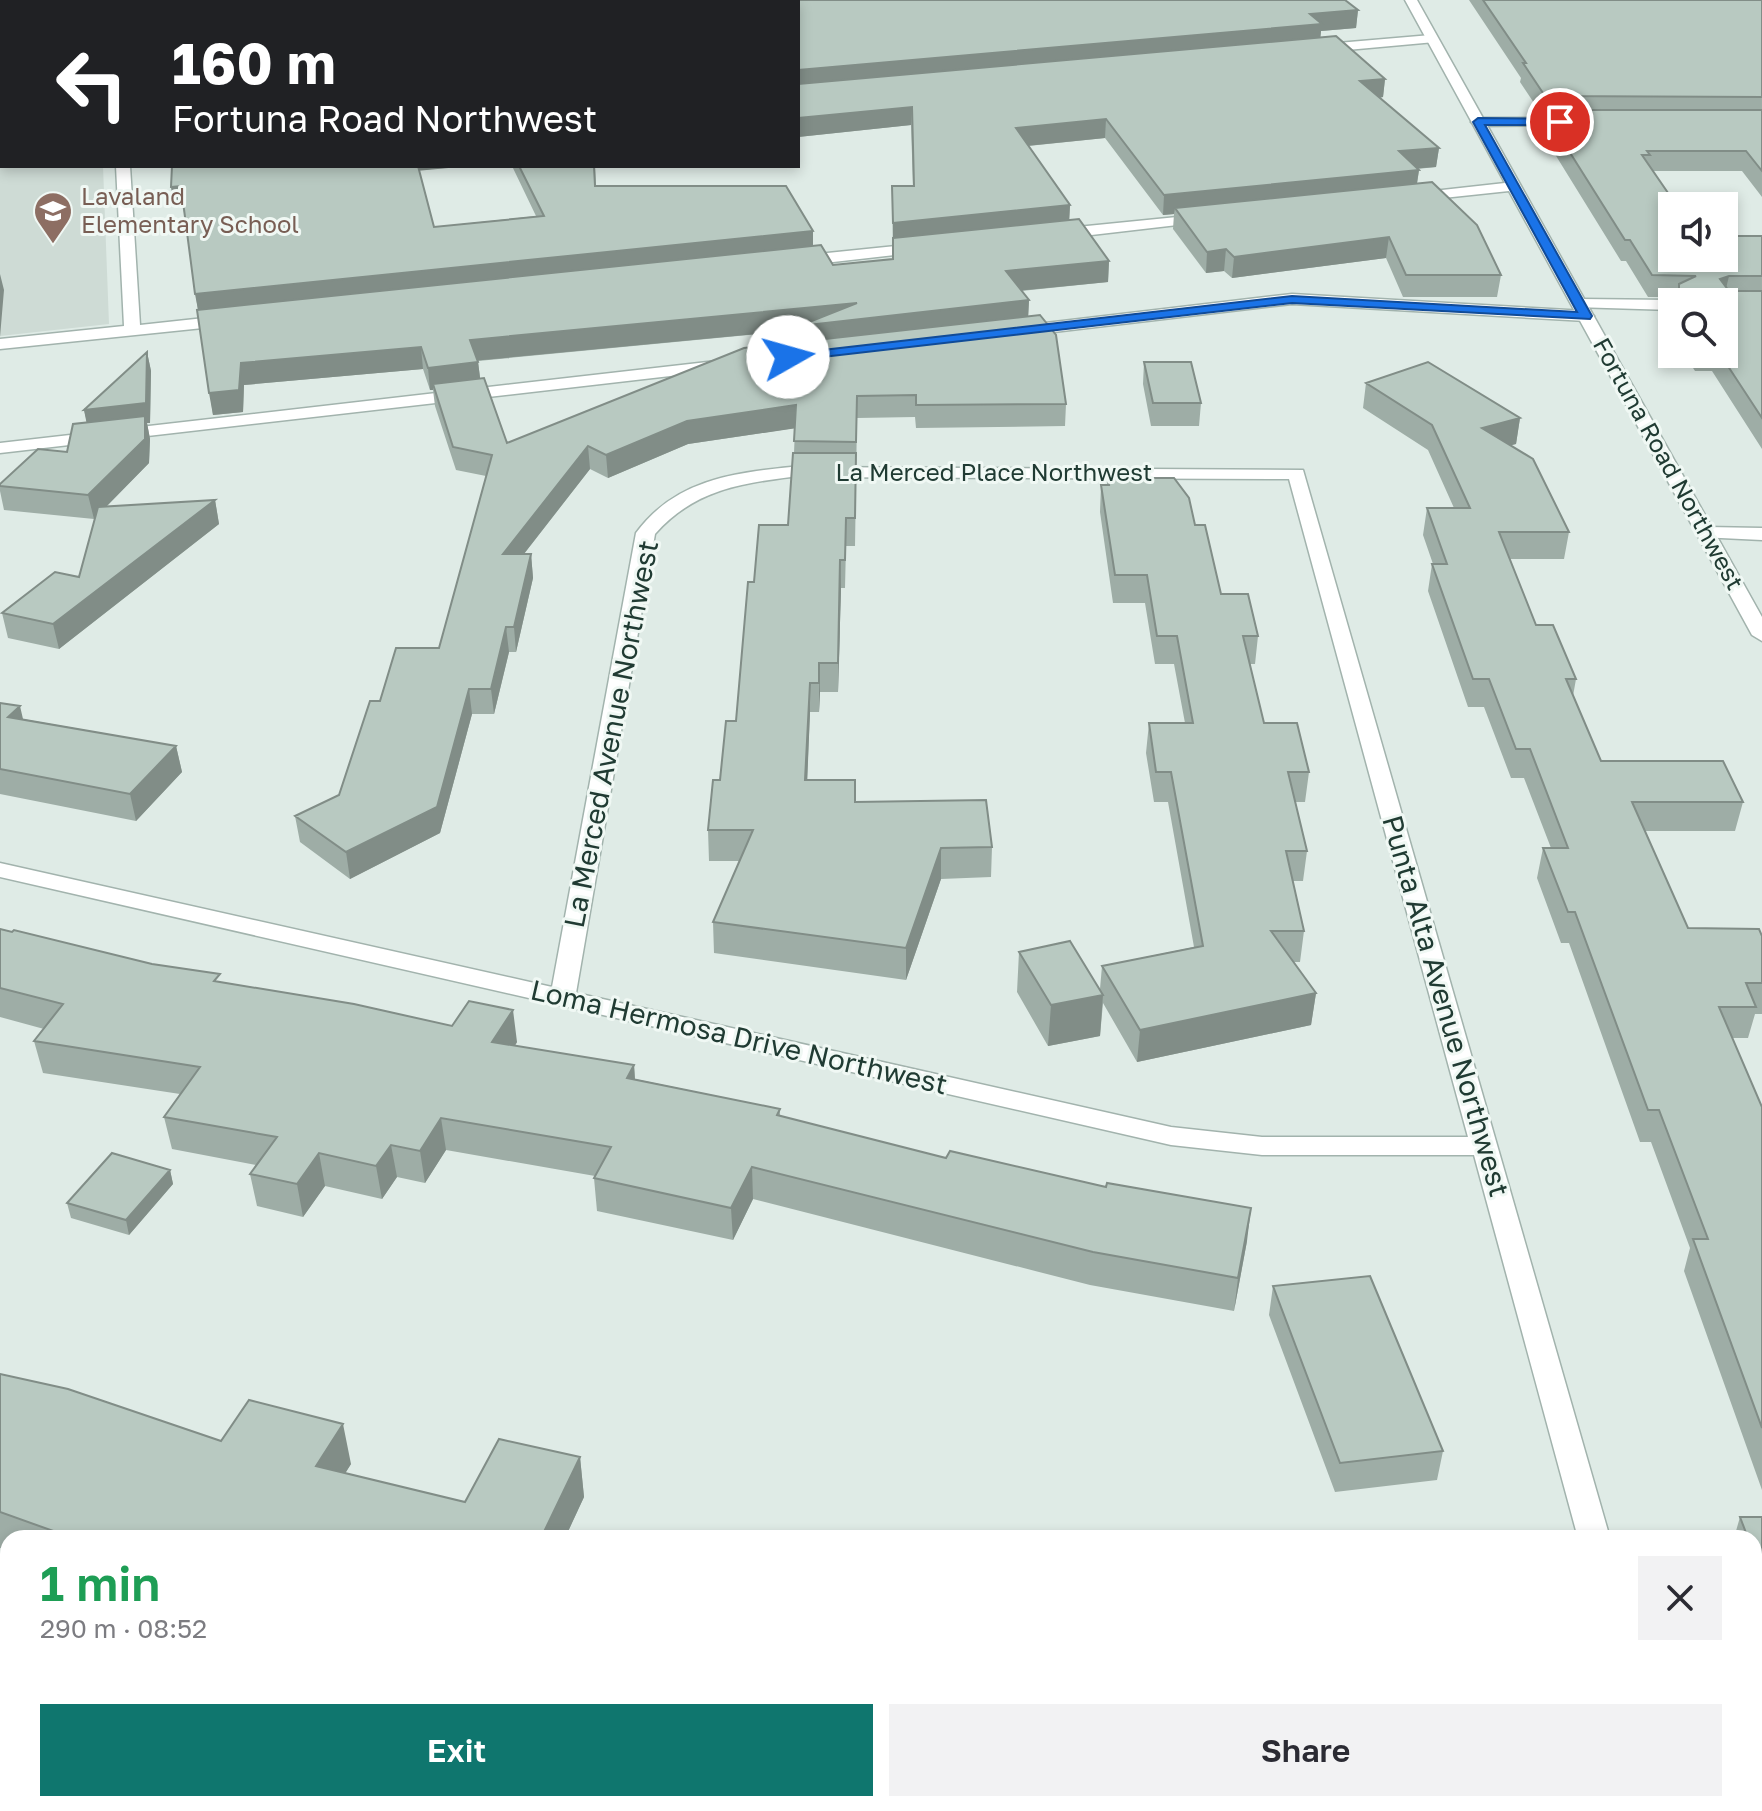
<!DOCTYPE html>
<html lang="en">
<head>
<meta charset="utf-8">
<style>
	body { margin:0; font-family:"Golos Text",sans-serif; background:#f2f2f3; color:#2b2b33; height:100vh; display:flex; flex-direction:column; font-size:30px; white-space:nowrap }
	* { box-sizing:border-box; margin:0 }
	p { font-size:26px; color:#7c7c81 }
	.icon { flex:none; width:44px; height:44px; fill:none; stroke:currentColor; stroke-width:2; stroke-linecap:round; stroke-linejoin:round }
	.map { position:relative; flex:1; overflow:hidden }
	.sheet { position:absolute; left:0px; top:1530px; width:1762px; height:282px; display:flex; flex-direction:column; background:#fff; border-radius:24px 24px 0 0; box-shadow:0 4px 12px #0003 }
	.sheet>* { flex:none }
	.hud { position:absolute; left:0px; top:0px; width:800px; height:168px; box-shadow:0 4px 12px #0003; background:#202124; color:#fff; overflow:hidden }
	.tools { position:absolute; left:1658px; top:192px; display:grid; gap:16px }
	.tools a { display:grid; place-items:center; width:80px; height:80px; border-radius:0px; background:#fff; box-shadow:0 4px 12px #0003; font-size:40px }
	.pin { position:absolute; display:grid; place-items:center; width:68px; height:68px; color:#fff; margin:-34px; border:4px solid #fff; border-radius:50%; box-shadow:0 2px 8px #0007 }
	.me { position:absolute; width:88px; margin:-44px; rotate:83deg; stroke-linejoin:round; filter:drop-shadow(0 0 6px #0008) }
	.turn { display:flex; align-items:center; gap:28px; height:168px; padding:0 40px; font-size:36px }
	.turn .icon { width:104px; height:104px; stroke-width:2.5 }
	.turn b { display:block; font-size:56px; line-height:68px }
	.round { display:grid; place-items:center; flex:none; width:84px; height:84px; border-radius:0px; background:#f2f2f3 }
	.overview { display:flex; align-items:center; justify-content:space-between; height:136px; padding:0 40px }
	h1 { font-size:48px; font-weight:600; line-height:60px; color:#1e9e55 }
	.button { display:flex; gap:16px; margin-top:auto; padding:16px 40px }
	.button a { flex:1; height:92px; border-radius:0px; background:#0f766e; color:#fff; font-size:32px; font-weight:600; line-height:92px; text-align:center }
	.button a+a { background:#f2f2f3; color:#2b2b33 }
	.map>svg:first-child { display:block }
	.built { fill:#cedbd5 }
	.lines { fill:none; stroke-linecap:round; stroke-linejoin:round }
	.service-casing { stroke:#a2b3ad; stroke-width:3 }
	.minor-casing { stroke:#a2b3ad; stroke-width:3 }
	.tertiary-casing { stroke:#a2b3ad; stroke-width:3 }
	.service { fill:#fff; fill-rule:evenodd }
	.minor { fill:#fff; fill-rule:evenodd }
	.tertiary { fill:#fff; fill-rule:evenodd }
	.wall { fill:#9eada6; fill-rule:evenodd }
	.shaded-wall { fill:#818d87 }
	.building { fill:#b8c9c1; stroke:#818d87; stroke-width:2 }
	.route { fill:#1a73e8; stroke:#114b97; stroke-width:2 }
	.labels { text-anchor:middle; stroke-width:6; stroke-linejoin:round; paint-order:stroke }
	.far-education-label { font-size:24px; fill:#785e54; stroke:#f0f8f4; text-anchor:start }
	.far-street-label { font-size:24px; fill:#203b33; stroke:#f0f8f4 }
	.street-label { font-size:28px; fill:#203b33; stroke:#f0f8f4 }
</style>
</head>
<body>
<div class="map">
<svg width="1762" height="1811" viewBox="0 0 1762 1811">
	<rect width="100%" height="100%" fill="#dfebe6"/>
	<!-- built -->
	<path class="built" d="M 0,79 L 2,166 L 103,166 L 109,324 L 0,336 Z"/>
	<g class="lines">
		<defs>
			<path id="service" d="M 1292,294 L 1586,311 L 1594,316 L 1586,321 L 1292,304 L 1020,336 L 1012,331 L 1020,326 Z
				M 725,360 L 731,361 L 733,365 L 731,369 L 0,453 L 0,443 Z"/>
			<path id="minor" d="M 1431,35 L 1435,36 L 1435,42 L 1314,53 L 1308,49 L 1314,45 Z
				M 1584,118 L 1589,119 L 1589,125 L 1478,126 L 1471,122 L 1478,118 Z
				M 1580,299 L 1672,300 L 1678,302 L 1672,302 L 1672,310 L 1574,307 L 1574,301 Z
				M 791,467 L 1303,470 L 1610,1538 L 1578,1538 L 1474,1155 L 1262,1155 L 1171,1145 L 0,877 L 0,863 L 552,987 L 636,533 C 674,481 731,473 791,467 ZM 791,477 L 1289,479 L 1468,1137 L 1262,1137 L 1171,1127 L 576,993 L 655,534 C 693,491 737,484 791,477 Z
				M 1707,527 L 1762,528 L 1762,540 L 1700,537 L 1697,533 L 1700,529 Z
				M 1649,1804 L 1685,1804 L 1687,1811 L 1651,1811 Z"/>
			<path id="tertiary" d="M 1405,0 L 1417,0 L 1762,617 L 1762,641 L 1752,635 L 1509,191 L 1415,201 L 1408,197 L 1415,193 L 1505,183 Z
				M 0,68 L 2,68 L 2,76 L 0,76 Z
				M 116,166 L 130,166 L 140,325 L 232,315 L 240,320 L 232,325 L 0,349 L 0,339 L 124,326 Z
				M 1207,214 L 1212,215 L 1212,221 L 1057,239 L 1049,234 L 1057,229 Z
				M 925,243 L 933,248 L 930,251 L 798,266 L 790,261 L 798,256 Z
				M 0,1740 L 8,1741 L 8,1773 L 0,1770 Z
				M 133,1804 L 188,1804 L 191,1811 L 136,1811 Z"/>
		</defs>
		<!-- service casing -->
		<use href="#service" class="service-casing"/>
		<!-- minor casing -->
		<use href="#minor" class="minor-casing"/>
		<!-- tertiary casing -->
		<use href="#tertiary" class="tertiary-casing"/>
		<!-- service -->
		<use href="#service" class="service"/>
		<!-- minor -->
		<use href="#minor" class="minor"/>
		<!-- tertiary -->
		<use href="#tertiary" class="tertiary"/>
	</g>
	<!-- wall -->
	<path class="wall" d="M 0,0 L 1345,0 L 1358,10 L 1356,28 L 1321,31 L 1320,38 L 1336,36 L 1385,79 L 1383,97 L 1380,98 L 1439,148 L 1436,167 L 1417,169 L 1419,170 L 1417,184 L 1432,182 L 1477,225 L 1501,275 L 1497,297 L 1403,297 L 1386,258 L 1232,278 L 1224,271 L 1206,273 L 1173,229 L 1174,214 L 1163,215 L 1105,138 L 1028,146 L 1070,205 L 1069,220 L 1079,219 L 1109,261 L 1108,282 L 1021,291 L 1029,300 L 1028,316 L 1040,315 L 1056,335 L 1066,404 L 1065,426 L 916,428 L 915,417 L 857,418 L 855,546 L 846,546 L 845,588 L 841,588 L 838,692 L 820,692 L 819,712 L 810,712 L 807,780 L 855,780 L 856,802 L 986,800 L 992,847 L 991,877 L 941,879 L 906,980 L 714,953 L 713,922 L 740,861 L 709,861 L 708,830 L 713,780 L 720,780 L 726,721 L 736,721 L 748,582 L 754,582 L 759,525 L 788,525 L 793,453 L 794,453 L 795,428 L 688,444 L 608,478 L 590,469 L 524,554 L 531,554 L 533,578 L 516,652 L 509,652 L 494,714 L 472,714 L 440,833 L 350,879 L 300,842 L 295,816 L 339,795 L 370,701 L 380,701 L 396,648 L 439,648 L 486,476 L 456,470 L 435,406 L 433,390 L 430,390 L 423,369 L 244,385 L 243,412 L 213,415 L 183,206 L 175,207 L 171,187 L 172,166 L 470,166 L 419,170 L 434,227 L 536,216 L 512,166 L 595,166 L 596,186 L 786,186 L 813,231 L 813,246 L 821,245 L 833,265 L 893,259 L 892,186 L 913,186 L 911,125 L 798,137 L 798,2 L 2,2 L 2,22 L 0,22 ZM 799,330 L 800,342 L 744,348 L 507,443 L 484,378 L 480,378 L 478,361 Z
		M 1469,0 L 1762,0 L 1762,197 L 1742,171 L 1653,171 L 1672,258 L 1762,236 L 1762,449 L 1712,371 L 1695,371 L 1684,354 L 1724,354 L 1672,302 L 1672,335 L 1658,313 L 1661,297 L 1648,297 L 1626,261 L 1621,261 L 1553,151 L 1556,137 L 1550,129 L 1553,115 L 1542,115 L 1520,82 L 1521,78 Z
		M 147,352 L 151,371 L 150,423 L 147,423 L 150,439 L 149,463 L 106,507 L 215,500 L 219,524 L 59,649 L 8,638 L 2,613 L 79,577 L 95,518 L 94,519 L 4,510 L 0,491 L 0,484 L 67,452 L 87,422 L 84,410 Z
		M 1144,362 L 1201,403 L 1199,426 L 1151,426 L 1143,384 Z
		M 1366,383 L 1520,418 L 1516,444 L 1510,445 L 1569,532 L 1564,559 L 1509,559 L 1536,625 L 1576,679 L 1573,696 L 1601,761 L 1743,802 L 1735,831 L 1645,831 L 1688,928 L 1762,936 L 1762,1014 L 1755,1014 L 1748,1038 L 1732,1038 L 1762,1107 L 1762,1490 L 1684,1271 L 1690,1248 L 1651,1142 L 1640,1142 L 1569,943 L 1561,943 L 1537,878 L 1543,848 L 1551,848 L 1524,778 L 1511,778 L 1484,707 L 1468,707 L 1428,591 L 1432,564 L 1433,564 L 1423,535 L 1427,508 L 1454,508 L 1428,450 L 1363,408 Z
		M 1108,478 L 1195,525 L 1221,594 L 1258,636 L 1255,664 L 1250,664 L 1264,723 L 1309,772 L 1305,802 L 1295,802 L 1307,851 L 1303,881 L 1293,881 L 1304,931 L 1300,962 L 1293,962 L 1316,993 L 1311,1025 L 1137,1062 L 1103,1003 L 1100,1036 L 1048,1046 L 1017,992 L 1019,952 L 1100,989 L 1102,966 L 1194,947 L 1168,802 L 1154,802 L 1146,753 L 1149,723 L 1185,723 L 1174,664 L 1155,664 L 1145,603 L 1113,603 L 1100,512 L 1101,485 L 1107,485 Z
		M 0,703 L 23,719 L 176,746 L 182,772 L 136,821 L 0,794 Z
		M 0,929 L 221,982 L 517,1042 L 515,1046 L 634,1065 L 635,1079 L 780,1109 L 780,1116 L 1247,1241 L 1234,1311 L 1090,1285 L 753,1199 L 733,1240 L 597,1211 L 594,1178 L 595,1176 L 446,1150 L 425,1183 L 397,1177 L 382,1199 L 325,1186 L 303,1217 L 257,1206 L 250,1174 L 256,1165 L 172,1149 L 164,1117 L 180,1094 L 43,1073 L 34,1041 L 44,1029 L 0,1017 Z
		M 170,1170 L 173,1184 L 129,1235 L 71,1218 L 67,1203 Z
		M 1273,1286 L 1443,1451 L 1437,1480 L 1335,1492 L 1269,1315 Z
		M 0,1374 L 221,1441 L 351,1464 L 345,1473 L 465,1502 L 580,1457 L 584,1497 L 565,1538 L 8,1538 L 8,1550 L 0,1548 Z
		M 1740,1517 L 1762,1517 L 1762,1631 L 1757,1631 L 1754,1621 L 1754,1538 L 1734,1538 Z
		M 953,1804 L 1304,1804 L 1303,1811 L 950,1811 Z
		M 1371,1804 L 1505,1804 L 1506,1811 L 1372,1811 Z"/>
	<!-- shaded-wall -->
	<path class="shaded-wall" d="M 58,0 L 77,0 L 77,2 L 31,2 Z
		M 0,4 L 2,4 L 2,22 L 0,22 Z
		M 1358,10 L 1356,28 L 1321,31 L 1320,42 L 798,88 L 798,70 L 1310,14 Z
		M 1385,79 L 1383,97 L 1358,99 L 1360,81 Z
		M 912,107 L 911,125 L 798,137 L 798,118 Z
		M 1106,119 L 1105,138 L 1015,147 L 1016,128 Z
		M 1439,148 L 1436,167 L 1397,170 L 1399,151 Z
		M 416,166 L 470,166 L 416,171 Z
		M 1419,170 L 1416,189 L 1175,208 L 1174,214 L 1163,215 L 1164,195 Z
		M 181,186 L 184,206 L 175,207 L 171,187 Z
		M 1070,205 L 1069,225 L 893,243 L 893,223 Z
		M 813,231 L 813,251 L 199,315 L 195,294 Z
		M 1389,237 L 1386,258 L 1232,278 L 1234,257 Z
		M 1226,249 L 1224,271 L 1206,273 L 1207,252 Z
		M 1109,261 L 1108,282 L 1005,292 L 1006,271 Z
		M 0,274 L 4,290 L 0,337 Z
		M 1729,276 L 1724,297 L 1720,279 Z
		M 1029,300 L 1028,321 L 800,348 L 799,330 L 472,361 L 470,340 L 857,303 Z
		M 421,347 L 423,369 L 244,385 L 243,412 L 213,415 L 209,393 L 241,363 Z
		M 147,352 L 151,371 L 150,423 L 147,423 L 150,439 L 149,463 L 94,519 L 88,495 L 88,430 L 84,410 Z
		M 478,362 L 481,385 L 433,384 L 433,390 L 430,390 L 428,368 Z
		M 796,405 L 797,428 L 688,444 L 608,478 L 606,455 L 687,421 Z
		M 1520,418 L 1516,444 L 1478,454 L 1482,428 Z
		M 588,446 L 590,469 L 505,578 L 503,554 Z
		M 215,500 L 219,524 L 59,649 L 53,624 Z
		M 531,554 L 533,578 L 516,652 L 514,627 Z
		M 840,560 L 841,588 L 838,692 L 838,663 Z
		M 506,627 L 509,652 L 494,714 L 491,689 Z
		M 819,663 L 820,692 L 819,712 Z
		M 810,683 L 810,712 L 806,811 L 805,780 Z
		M 469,689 L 472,714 L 440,833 L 350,879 L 346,852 Z
		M 20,706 L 26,732 L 8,717 Z
		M 176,746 L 182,772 L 136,821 L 130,794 Z
		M 941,848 L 941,879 L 906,980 L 906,948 Z
		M 1316,993 L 1311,1025 L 1137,1062 L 1140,1030 Z
		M 1103,995 L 1100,1036 L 1048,1046 L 1051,1005 Z
		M 513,1010 L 517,1042 L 496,1074 L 492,1042 Z
		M 634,1065 L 636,1097 L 627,1078 Z
		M 441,1118 L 446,1150 L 425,1183 L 420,1151 Z
		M 391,1145 L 397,1177 L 382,1199 L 376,1166 Z
		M 319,1153 L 325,1186 L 303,1217 L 297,1184 Z
		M 752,1167 L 753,1199 L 733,1240 L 731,1208 Z
		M 170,1170 L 173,1184 L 129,1235 L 126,1220 Z
		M 1251,1208 L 1247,1241 L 1234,1311 L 1238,1278 Z
		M 343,1424 L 351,1464 L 325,1506 L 316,1466 Z
		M 580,1457 L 584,1497 L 565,1538 L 541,1538 Z"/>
	<!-- building -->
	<path class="building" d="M 0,0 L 58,0 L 31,2 L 2,2 L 2,4 L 0,4 Z
		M 76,0 L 1345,0 L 1358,10 L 1310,14 L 1322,24 L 798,70 L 798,2 L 76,2 Z
		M 1483,0 L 1762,0 L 1762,97 L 1545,96 L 1523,63 L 1526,63 Z
		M 1336,36 L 1385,79 L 1360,81 L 1439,148 L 1399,151 L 1419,170 L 1164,195 L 1106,119 L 1016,128 L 1070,205 L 893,223 L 892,186 L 914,186 L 912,107 L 798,118 L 798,84 Z
		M 1554,110 L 1762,110 L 1762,171 L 1746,151 L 1647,151 L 1650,155 L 1642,155 L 1677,206 L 1672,206 L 1672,258 L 1724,258 L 1724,236 L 1762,236 L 1762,276 L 1729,276 L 1720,279 L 1729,291 L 1762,291 L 1762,418 L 1720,354 L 1724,354 L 1724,302 L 1672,302 L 1672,306 L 1662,291 L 1679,291 L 1679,284 L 1696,276 L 1652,275 L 1630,240 L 1625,240 L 1557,132 L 1568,132 Z
		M 172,166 L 418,166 L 434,227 L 544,216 L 519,166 L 594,166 L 595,186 L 786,186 L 813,231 L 195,294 L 181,186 L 171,187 Z
		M 1432,182 L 1477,225 L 1501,275 L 1406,275 L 1389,237 L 1234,257 L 1226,249 L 1207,252 L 1175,208 Z
		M 1079,219 L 1109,261 L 1006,271 L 1029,300 L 799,326 L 857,303 L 470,340 L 478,362 L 428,368 L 421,347 L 241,363 L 239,390 L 209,393 L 197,310 L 821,245 L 833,265 L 893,259 L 893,238 Z
		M 1040,315 L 1056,335 L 1066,404 L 916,405 L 916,395 L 857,396 L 856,442 L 794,441 L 796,405 L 687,421 L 606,455 L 588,446 L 503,554 L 531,554 L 514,627 L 506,627 L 491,689 L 469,689 L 437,807 L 346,852 L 295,816 L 339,795 L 370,701 L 380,701 L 396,648 L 439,648 L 492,455 L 453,447 L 433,384 L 484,378 L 507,443 L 744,348 Z
		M 147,352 L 146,403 L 84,410 Z
		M 1144,362 L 1191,362 L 1201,403 L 1153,403 Z
		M 1428,362 L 1520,418 L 1482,428 L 1533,459 L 1569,532 L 1499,532 L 1536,625 L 1553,625 L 1576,679 L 1566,679 L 1601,761 L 1723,761 L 1743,802 L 1632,802 L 1688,928 L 1759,929 L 1762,936 L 1762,983 L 1746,983 L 1756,1007 L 1719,1007 L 1762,1107 L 1762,1428 L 1693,1239 L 1708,1239 L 1659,1110 L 1648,1110 L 1575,912 L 1568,912 L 1543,848 L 1568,848 L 1530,749 L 1516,749 L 1489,679 L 1473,679 L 1432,564 L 1447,564 L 1427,508 L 1470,508 L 1432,425 L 1366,383 Z
		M 145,416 L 145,439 L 88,495 L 0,486 L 0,484 L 38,449 L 67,452 L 73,424 Z
		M 793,453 L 856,453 L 855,518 L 846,518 L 845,560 L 840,560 L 838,663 L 819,663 L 819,683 L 810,683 L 805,780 L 855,780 L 855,802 L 986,800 L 992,847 L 941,848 L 906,948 L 713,922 L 753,830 L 708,830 L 713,780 L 720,780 L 726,721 L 736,721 L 748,582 L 754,582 L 759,525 L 788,525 Z
		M 1108,478 L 1174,478 L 1189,498 L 1195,525 L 1205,525 L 1221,594 L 1248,594 L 1258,636 L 1243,636 L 1264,723 L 1297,723 L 1309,772 L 1288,772 L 1307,851 L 1286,851 L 1304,931 L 1271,931 L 1316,993 L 1140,1030 L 1102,966 L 1203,946 L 1171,772 L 1156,772 L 1149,723 L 1193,723 L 1177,636 L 1157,636 L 1147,575 L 1115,575 L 1101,485 L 1109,485 Z
		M 215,500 L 53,624 L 2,613 L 55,572 L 79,577 L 98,507 Z
		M 0,703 L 20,706 L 8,717 L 176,746 L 130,794 L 0,769 Z
		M 0,929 L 12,932 L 14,930 L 152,964 L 220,974 L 214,981 L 354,1004 L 452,1026 L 469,1001 L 513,1010 L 492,1042 L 634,1065 L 627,1078 L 780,1109 L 777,1115 L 946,1158 L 950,1151 L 1106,1187 L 1107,1183 L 1251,1208 L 1238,1278 L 1093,1252 L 752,1167 L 731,1208 L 594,1178 L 611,1147 L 441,1118 L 420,1151 L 391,1145 L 376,1166 L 319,1153 L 297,1184 L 250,1174 L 277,1137 L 164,1117 L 200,1067 L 34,1041 L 63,1004 L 0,988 Z
		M 1070,941 L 1103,995 L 1051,1005 L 1019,952 Z
		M 112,1153 L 170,1170 L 126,1220 L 67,1203 Z
		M 1370,1276 L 1443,1451 L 1340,1463 L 1273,1286 Z
		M 0,1374 L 68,1389 L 221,1441 L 249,1400 L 343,1424 L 316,1466 L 465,1502 L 499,1439 L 580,1457 L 541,1538 L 73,1538 L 0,1512 Z
		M 1740,1517 L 1762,1517 L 1762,1579 L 1754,1556 L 1754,1538 L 1748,1538 Z
		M 654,1532 L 676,1538 L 651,1538 Z
		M 953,1804 L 1084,1804 L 1082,1811 L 950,1811 Z
		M 1105,1804 L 1304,1804 L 1303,1811 L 1130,1811 Z
		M 1386,1804 L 1505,1804 L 1506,1811 L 1387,1811 Z"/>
	<!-- route -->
	<path class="route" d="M 1478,118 L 1560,119 L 1565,122 L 1560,125 L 1485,125 L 1592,316 L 1590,319 L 1292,303 L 788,361 L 782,357 L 788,354 L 1292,296 L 1577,312 L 1473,122 Z"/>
	<!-- icons -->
	<defs>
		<symbol id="school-pin" viewBox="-11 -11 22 30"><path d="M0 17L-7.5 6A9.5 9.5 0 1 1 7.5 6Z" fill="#8d6e63" stroke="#f0f8f4"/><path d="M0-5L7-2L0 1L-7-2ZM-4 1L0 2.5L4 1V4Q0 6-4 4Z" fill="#fff"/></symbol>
	</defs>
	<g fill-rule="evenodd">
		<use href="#school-pin" x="31" y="189" width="44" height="60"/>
	</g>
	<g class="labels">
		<!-- far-education labels -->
		<g class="far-education-label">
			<text x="81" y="205">Lavaland<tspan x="81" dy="28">Elementary School</tspan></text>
		</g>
		<!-- far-street labels -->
		<g class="far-street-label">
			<text transform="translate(1668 464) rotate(61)" y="8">Fortuna Road Northwest</text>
			<text x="994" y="481">La Merced Place Northwest</text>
		</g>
		<!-- street labels -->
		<g class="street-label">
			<text transform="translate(611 734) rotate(-79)" y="10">La Merced Avenue Northwest</text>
			<text transform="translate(1446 1006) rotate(74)" y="10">Punta Alta Avenue Northwest</text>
			<text transform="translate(739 1037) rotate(13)" y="10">Loma Hermosa Drive Northwest</text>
		</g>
	</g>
</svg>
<div class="tools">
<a><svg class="icon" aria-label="sound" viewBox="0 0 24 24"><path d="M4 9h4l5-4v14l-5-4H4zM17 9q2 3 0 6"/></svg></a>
<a><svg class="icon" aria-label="search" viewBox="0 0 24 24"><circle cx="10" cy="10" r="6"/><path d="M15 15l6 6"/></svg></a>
</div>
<div class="pin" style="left:1560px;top:122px;background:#d93025"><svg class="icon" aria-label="arrive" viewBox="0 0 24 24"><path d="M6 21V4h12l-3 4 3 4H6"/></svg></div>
<svg class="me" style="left:788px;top:357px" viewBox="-20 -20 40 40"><circle r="19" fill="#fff"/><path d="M0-13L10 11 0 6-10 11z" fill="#1a73e8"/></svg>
<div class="hud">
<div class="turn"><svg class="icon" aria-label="left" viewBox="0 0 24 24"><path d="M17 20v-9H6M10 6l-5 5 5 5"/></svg><div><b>160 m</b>Fortuna Road Northwest</div></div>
</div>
<section class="sheet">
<div class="overview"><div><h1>1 min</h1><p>290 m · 08:52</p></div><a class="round"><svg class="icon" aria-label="close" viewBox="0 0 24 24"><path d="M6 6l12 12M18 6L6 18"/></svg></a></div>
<div class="button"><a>Exit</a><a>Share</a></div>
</section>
</div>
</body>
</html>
